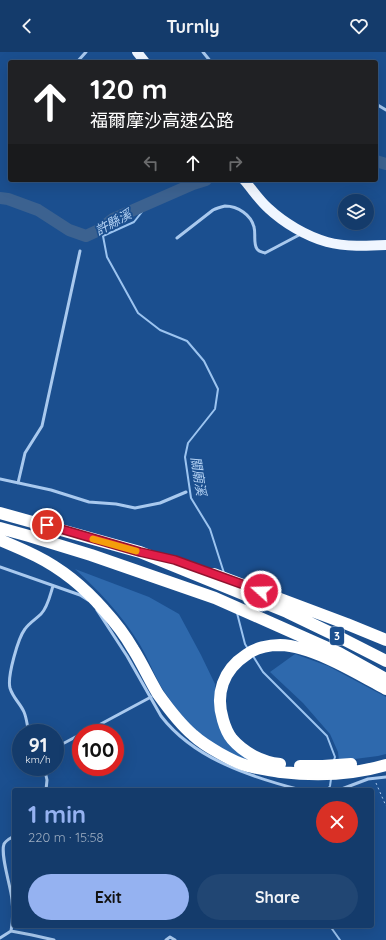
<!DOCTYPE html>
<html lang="en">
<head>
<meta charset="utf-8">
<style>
	body { margin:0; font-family:Quicksand,"Noto Sans TC",sans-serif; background:#214673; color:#f1f3f6; height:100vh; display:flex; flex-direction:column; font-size:15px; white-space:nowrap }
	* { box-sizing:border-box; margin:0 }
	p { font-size:13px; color:#9dadc1 }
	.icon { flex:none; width:22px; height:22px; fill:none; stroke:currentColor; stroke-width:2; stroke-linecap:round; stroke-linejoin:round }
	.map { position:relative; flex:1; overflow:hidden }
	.panel { position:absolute; left:12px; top:736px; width:362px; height:140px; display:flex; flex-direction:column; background:#143b6b; border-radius:4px; box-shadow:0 4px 16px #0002,0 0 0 1px #33557e }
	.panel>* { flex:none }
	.guide { position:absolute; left:8px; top:8px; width:370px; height:122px; border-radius:4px; box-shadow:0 4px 16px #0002,0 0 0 1px #33557e; background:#202124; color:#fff; overflow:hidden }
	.buttons { position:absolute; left:338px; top:142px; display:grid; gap:8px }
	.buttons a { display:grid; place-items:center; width:36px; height:36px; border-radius:50%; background:#143b6b; box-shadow:0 4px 16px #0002,0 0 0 1px #33557e; font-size:20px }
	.speed { position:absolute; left:12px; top:672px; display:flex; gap:8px; font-size:20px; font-weight:700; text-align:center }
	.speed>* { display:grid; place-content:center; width:52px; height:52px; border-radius:50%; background:#143b6b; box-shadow:0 4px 16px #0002,0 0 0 1px #33557e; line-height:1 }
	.speed small { font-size:10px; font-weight:400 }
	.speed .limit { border:6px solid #d22; background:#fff; color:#111 }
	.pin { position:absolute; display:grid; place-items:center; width:34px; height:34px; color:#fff; margin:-17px; border:2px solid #fff; border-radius:50%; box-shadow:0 1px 4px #0007 }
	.me { position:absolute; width:44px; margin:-22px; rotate:290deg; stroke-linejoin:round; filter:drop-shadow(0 0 3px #0008) }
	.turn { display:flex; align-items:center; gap:14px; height:84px; padding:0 16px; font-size:18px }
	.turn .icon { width:52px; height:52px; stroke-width:2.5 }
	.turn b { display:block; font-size:28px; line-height:34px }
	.lanes { display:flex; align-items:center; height:38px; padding:0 16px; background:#0003; justify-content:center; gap:20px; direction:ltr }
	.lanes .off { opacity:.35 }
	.round { display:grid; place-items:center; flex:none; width:42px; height:42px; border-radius:21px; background:#214673 }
	.headline { display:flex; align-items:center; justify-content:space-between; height:68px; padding:0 16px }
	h1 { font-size:24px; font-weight:700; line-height:30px; color:#95b2f1 }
	.cta { display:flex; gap:8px; margin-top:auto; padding:8px 16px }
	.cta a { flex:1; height:46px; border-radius:24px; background:#95b2f1; color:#111; font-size:16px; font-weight:700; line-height:46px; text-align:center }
	.cta a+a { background:#214673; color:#f1f3f6 }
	header { display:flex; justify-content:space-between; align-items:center; height:52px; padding:0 16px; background:#143b6b; font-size:18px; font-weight:700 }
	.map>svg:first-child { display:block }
	.green { fill:#2e69ad }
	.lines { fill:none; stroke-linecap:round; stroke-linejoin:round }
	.stream { stroke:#9cc4f0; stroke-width:2 }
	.river { stroke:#3c6290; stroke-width:12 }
	.path { stroke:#a9c9ee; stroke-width:1; stroke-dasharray:2 3; stroke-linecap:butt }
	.service { stroke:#a9c9ee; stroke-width:3 }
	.primary { stroke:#f0f6ff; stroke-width:10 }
	.motorway { stroke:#fff; stroke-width:12 }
	.route-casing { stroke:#92132f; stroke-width:10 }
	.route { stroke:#e11d48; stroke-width:7 }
	.slow { stroke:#f59e0b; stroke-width:7 }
	.labels { text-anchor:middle; stroke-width:3.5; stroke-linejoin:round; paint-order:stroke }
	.shield { fill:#1b4f8f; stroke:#bbcadd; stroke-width:1 }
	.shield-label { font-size:11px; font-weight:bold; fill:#fff }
	.water-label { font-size:13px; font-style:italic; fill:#b5d3f5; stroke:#1b4f8f }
</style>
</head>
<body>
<header><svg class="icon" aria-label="back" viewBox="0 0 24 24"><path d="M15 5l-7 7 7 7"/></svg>Turnly<svg class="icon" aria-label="heart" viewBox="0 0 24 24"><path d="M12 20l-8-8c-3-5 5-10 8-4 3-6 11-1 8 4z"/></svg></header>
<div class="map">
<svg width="386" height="888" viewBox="0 0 386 888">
	<rect width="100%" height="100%" fill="#1b4f8f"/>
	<!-- green -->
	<path class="green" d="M 75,517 L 149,545 L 179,562 L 201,603 L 215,632 L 218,662 L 255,711 C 243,706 230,702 219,696 C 196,683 176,658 162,636 C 153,621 147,603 137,588 C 120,561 98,538 75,517 Z
		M 295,602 L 328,614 L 386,645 L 386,702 L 378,704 L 339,709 L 338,700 L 330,682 L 303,651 L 270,620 Z"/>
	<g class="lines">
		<!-- stream -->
		<path class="stream" d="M 149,151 L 134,170 L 103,184 L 107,205 L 138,261 L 160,278 L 187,289 L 204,309 L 218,337 L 215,357 L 188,391 L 185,405 L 191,446 L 210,477 L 224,521
			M 237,561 L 245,592 L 248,597
			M 253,604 L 263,620 L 327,684 L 335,705 L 334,708
			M 327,738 L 330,734 L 331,727
			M 330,874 L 340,888"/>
		<!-- river -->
		<path class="river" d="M 376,109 L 386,112
			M 0,146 L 8,147 L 38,158 L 69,178 L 86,184 L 99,178 L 113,167 L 193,132 L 206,128"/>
		<!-- path -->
		<path class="path" d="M 376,731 L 386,754
			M 372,833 L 374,835"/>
		<!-- service -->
		<path class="service" d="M 203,0 L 211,10
			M 77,10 L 86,0
			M 376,52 L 386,58
			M 177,186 L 213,158 C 217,156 221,155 225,154 C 238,154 251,163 254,175 C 256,182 253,191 257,197 C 259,200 262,200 265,201 L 301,182
			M 0,427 L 51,438 L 89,450 L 116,452 L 135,456 L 160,451 L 186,440
			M 18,431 L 25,401 L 42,374 L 80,199
			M 0,515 L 80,543 L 88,548
			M 97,558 L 127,604 L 161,664 C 194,707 251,725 301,738
			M 29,681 C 27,674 27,667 24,660 C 20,651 13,646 10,636 C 7,625 18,586 25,577 C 29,571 36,567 41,562 C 48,555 50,543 53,534
			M 84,681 L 151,645
			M 55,696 L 81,682
			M 44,715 L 47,728 L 46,738
			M 339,738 L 368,727 L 386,725
			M 11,879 L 32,883 L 54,888
			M 0,886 L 11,879 C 13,869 13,858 12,848 C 11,835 0,803 4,792 C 6,788 11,786 14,784
			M 166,888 L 170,885 L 175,888"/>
		<!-- primary -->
		<path class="primary" d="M 137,0 L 145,10
			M 244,128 C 252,137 259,148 268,156 C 284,171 306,184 327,190 C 346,195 367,194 386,193"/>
		<!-- motorway -->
		<path class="motorway" d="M 0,461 L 140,500 L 287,560 L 339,585 L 386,609
			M 0,476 L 29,484 L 91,503 L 215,546 L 339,601 L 386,627
			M 0,488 C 12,493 24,498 36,504 C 62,517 85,536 104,558 C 115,570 125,583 133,597 C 142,611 149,627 158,642 C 168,656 180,672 193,683 C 205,694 233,710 248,714 C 259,717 270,718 281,720 C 316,724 352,723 386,713
			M 214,522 L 347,572 L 386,588
			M 280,712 C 262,710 244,701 232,687 C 228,682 225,675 223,668 C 215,642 223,618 246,603 C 255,596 269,593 280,593 C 313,594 357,621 386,637
			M 300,714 L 323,714 L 351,712"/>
	</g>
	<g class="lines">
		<defs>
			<path id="route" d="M 47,473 L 140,500 L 175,508 L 261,539"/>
		</defs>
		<!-- route casing -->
		<use href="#route" class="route-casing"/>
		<!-- route -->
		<use href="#route" class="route"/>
		<!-- slow -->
		<path class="slow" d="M 93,487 L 136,499"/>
	</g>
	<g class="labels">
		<!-- shield labels -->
		<rect class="shield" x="330" y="575" width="14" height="18" rx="3"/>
		<g class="shield-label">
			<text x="337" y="588">3</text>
		</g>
		<!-- water labels -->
		<g class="water-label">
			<text transform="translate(113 170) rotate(-28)" y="5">許縣溪</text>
			<text transform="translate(199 424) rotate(81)" y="5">關廟溪</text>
		</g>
	</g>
</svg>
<div class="buttons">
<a><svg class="icon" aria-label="layers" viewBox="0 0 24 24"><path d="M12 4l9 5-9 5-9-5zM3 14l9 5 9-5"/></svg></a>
</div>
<div class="speed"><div>91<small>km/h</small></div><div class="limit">100</div></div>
<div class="pin" style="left:47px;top:473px;background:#d93025"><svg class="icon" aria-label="arrive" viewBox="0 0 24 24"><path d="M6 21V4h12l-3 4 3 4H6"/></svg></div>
<svg class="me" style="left:261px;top:539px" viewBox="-20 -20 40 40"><circle r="17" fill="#e11d48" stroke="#fff" stroke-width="3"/><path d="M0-11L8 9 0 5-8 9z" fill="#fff"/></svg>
<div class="guide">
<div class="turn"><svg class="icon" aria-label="ahead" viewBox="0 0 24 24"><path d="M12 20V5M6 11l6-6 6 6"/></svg><div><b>120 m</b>福爾摩沙高速公路</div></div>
<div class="lanes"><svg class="icon off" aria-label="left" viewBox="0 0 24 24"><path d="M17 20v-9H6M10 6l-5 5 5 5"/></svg><svg class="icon" aria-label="ahead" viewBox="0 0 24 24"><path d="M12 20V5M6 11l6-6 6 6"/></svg><svg class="icon off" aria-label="right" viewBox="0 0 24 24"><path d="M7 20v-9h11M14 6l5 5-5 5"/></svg></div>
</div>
<section class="panel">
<div class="headline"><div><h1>1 min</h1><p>220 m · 15:58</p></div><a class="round" style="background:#d93025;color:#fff"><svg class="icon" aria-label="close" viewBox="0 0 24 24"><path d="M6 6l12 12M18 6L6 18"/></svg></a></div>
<div class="cta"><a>Exit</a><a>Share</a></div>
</section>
</div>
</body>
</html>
